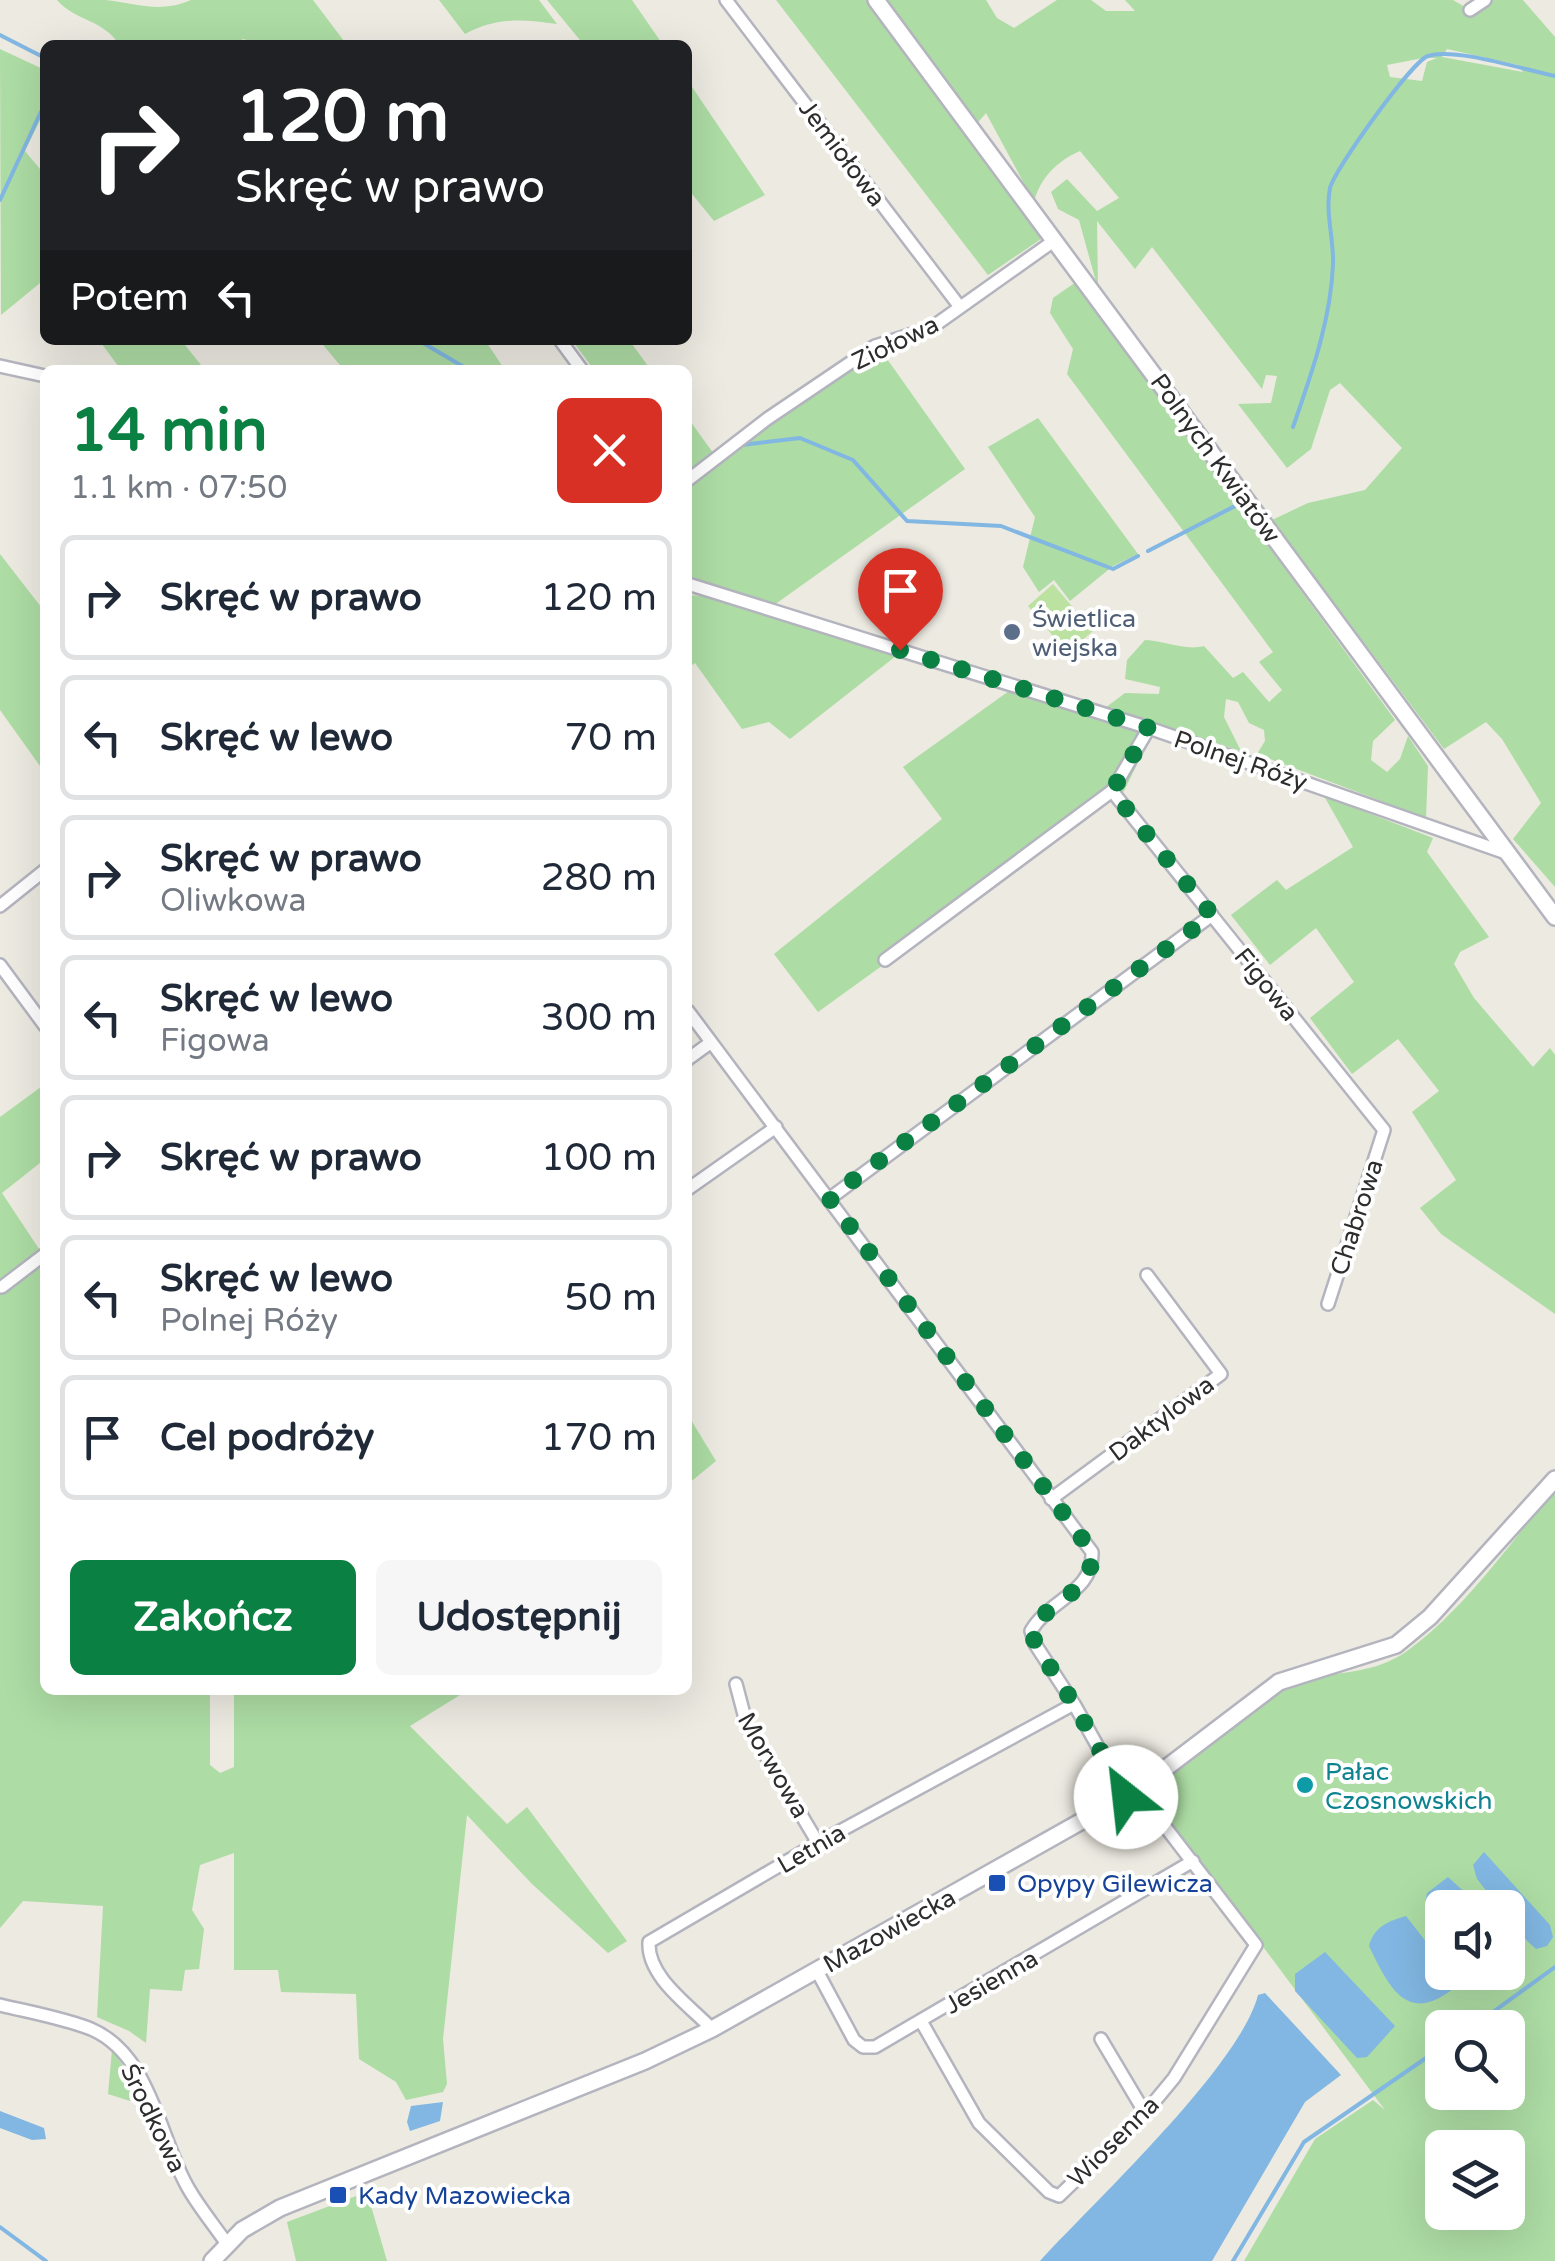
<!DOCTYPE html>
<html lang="pl">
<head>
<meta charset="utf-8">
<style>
	body { margin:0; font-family:"Varela Round",sans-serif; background:#f6f6f7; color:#1f2937; height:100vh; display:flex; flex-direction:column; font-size:38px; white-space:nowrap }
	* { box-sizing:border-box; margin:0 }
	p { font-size:32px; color:#747a83 }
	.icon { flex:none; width:55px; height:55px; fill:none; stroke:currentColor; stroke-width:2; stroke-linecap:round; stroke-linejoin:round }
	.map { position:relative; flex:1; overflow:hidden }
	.details { position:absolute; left:40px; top:365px; width:652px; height:1330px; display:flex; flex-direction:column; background:#fff; border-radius:15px; box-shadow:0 10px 40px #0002 }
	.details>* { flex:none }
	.banner { position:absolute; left:40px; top:40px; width:652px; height:305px; border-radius:15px; box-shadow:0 10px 40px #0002; background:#202124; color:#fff; overflow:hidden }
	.tools { position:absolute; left:1425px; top:1890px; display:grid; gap:20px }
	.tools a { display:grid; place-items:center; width:100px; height:100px; border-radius:15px; background:#fff; box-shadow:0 10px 40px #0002; font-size:50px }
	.pin { position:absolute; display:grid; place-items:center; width:85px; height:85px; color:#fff; margin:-102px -42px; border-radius:50% 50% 50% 0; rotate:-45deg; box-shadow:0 0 10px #0007 }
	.pin .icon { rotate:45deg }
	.me { position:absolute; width:110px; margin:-55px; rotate:331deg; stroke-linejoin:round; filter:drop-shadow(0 0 8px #0008) }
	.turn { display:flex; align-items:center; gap:35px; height:210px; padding:0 30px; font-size:45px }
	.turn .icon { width:130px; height:130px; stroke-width:2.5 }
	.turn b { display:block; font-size:70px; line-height:85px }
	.then { display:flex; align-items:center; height:95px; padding:0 30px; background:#0003; gap:20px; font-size:38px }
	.round { display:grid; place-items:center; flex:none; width:105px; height:105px; border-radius:15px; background:#f6f6f7 }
	.overview { display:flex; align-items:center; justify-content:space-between; height:170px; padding:0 30px }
	h1 { font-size:60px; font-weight:700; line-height:75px; color:#0b8043 }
	.primary-button { display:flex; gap:20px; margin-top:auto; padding:20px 30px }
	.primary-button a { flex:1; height:115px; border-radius:15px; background:#0b8043; color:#fff; font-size:40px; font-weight:700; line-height:115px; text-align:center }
	.primary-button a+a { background:#f6f6f7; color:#1f2937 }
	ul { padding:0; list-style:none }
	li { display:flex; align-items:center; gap:30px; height:125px; margin:0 20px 15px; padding:0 10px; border:5px solid #e0e1e3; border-radius:15px }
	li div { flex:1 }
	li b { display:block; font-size:38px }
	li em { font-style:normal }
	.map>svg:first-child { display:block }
	.green { fill:#addca4; fill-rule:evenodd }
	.pitch { fill:#bbe2a1 }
	.water { fill:#81b7e2 }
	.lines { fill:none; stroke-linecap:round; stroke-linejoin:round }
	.stream { stroke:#81b7e2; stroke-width:4 }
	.street-casing { stroke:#b4b4bf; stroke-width:16 }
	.secondary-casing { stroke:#b4b4bf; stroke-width:20 }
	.street { stroke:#fff; stroke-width:11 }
	.secondary { stroke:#fff; stroke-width:15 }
	.route { stroke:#0b8043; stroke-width:18; stroke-dasharray:0 32.4 }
	.service-dot { fill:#5c6f8a; stroke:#fff; stroke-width:4 }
	.culture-dot { fill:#0f9aa8; stroke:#fff; stroke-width:4 }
	.transit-dot { fill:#1a4fb4; stroke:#fff; stroke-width:4 }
	.labels { text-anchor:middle; stroke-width:8; stroke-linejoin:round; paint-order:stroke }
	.street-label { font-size:25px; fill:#2d2d2d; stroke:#fff }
	.service-label { font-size:25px; fill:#4e5e75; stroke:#fff; text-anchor:start }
	.culture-label { font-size:25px; fill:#0d838f; stroke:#fff; text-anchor:start }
	.transit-label { font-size:25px; fill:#164399; stroke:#fff; text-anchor:start }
</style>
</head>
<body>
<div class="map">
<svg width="1555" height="2261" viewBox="0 0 1555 2261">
	<rect width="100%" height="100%" fill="#eceae1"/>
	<!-- green -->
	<path class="green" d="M 57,0 C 73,0 89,0 105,0 C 136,3 159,14 191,0 L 313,0 L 347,45 L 262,45 L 243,39 L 236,45 L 119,45 C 105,20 75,21 57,0 Z
		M 439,0 L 539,0 L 557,24 C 523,19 496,17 465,34 Z
		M 547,0 L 632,0 L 663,45 L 584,45 Z
		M 776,0 L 986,0 L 997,18 L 1014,28 L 1057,0 L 1091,0 L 1106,11 L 1135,11 L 1125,0 L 1453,0 L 1465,7 L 1475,0 L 1523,0 L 1555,37 L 1555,887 L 1513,839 L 1541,803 L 1502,739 L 1486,722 L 1444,749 L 1272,520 L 1308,503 L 1365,490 L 1402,448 L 1340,383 L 1330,390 L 1311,449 L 1287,468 L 1238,404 L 1271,403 L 1277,376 L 1266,375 L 1262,389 L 1152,247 L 1135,269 L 1097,221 L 1098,289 L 1079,220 L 1058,209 L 1051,192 L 1067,179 L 1097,211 L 1119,198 L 1080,151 C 1057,161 1040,178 1034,202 L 986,113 L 968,134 L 1041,239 L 988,275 ZM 1447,49 L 1518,65 L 1523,72 L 1442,57 ZM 1423,58 L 1437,58 L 1427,62 L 1422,81 L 1390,77 L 1387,65 Z
		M 0,49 L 45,70 L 45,110 L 25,151 L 45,175 L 45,279 L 1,315 Z
		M 688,81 L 765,195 L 714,221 L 688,189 Z
		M 1076,282 L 1395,720 L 1373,741 L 1371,760 L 1387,772 L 1400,759 L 1408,736 L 1428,766 L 1426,818 L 1257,754 L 1265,741 L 1264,730 L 1249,723 L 1238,702 L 1226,699 L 1224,717 L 1241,751 L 1105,708 L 1125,693 L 1159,694 L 1160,687 L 1125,679 L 1127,660 L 1145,640 C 1166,641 1185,651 1204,646 L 1233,678 L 1243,672 L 1269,702 L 1282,690 L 1259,662 L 1273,652 L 1067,374 L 1073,349 L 1050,313 L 1053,298 Z
		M 99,340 L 181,340 L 205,370 L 121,370 Z
		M 319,340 L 485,340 L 505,370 L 344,370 Z
		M 572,340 L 629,340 L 651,370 L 594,370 Z
		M 880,349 L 965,469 L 774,605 L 700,582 L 688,593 L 688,489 L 767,424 Z
		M 688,418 L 716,457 L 688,475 Z
		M 1038,418 L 1138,554 L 1113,566 L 1070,601 L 1054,580 L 1039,592 L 1023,567 L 1035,517 L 988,447 Z
		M 0,554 L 45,612 L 45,773 L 0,710 Z
		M 688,595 L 704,596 L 896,656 L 790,739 L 769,722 L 742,729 L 695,663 L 688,668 Z
		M 1009,691 L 1138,731 L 1147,744 L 1124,791 L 818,1012 L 774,954 L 942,819 L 903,767 Z
		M 1324,796 L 1433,838 L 1427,852 L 1489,937 L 1460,952 L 1454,964 L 1474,998 L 1533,1067 L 1550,1048 L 1555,1055 L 1555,1314 L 1441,1234 L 1420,1208 L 1456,1180 L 1412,1112 L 1439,1091 L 1398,1039 L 1352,1074 L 1310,1018 L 1354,982 L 1316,928 L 1270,965 L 1231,915 L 1277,880 L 1286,890 L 1353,847 Z
		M 45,1084 L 45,1159 L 2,1193 L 45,1258 L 45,1690 L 210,1690 L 210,1765 L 220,1773 L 234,1767 L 234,1690 L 468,1690 L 410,1726 L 507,1824 L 527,1807 L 627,1941 L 608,1953 L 532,1884 L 467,1815 L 443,2039 L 447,2084 L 443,2092 L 406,2100 L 396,2082 L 359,2059 L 356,1994 L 281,1992 L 278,1970 L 234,1970 L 234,1853 L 200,1865 L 192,1910 L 204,1929 L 199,1969 L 185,1970 L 182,1991 L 150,1989 L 146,2043 L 129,2031 L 97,2017 L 103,1906 L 23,1901 L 0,1928 L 0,1117 Z
		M 688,1415 L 716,1461 L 688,1484 Z
		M 1555,1489 L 1555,2261 L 1244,2261 L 1315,2139 L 1373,2100 L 1385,2110 L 1149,1794 C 1194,1758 1242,1708 1296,1684 C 1335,1668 1373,1678 1411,1648 C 1467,1606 1510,1543 1555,1489 ZM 1442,1908 L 1508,1908 L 1508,1972 L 1442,1972 ZM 1442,2028 L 1508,2028 L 1508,2092 L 1442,2092 ZM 1442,2148 L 1508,2148 L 1508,2212 L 1442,2212 Z
		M 112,2050 L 138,2087 L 130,2101 L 108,2094 Z
		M 367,2192 L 387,2261 L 296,2261 L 287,2222 Z"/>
	<!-- pitch -->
	<path class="pitch" d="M 1053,584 L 1093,631 L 1067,653 L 1028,606 Z"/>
	<!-- water -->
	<path class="water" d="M 1484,1852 L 1550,1925 L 1553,1937 L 1547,1946 L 1536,1949 C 1523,1937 1508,1925 1508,1908 L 1499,1907 L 1477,1879 L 1473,1865 Z
		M 1448,1877 L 1481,1907 L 1442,1908 L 1442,1926 L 1425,1903 L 1427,1893 Z
		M 1406,1916 L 1442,1962 L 1442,1972 L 1450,1973 L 1458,1985 C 1409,2026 1391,1992 1369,1946 C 1374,1927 1388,1921 1406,1916 Z
		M 1325,1952 L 1395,2026 L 1367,2057 L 1357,2058 L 1295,1991 L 1295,1974 Z
		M 1265,1993 L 1341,2075 L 1305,2102 L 1212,2261 L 1040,2261 C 1094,2202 1240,2066 1258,1995 Z
		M 443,2102 L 440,2121 L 410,2131 L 407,2122 L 411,2106 Z
		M 0,2111 L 44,2128 L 46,2139 L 32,2140 L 0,2128 Z"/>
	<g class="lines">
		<!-- stream -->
		<path class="stream" d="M 0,35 L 45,58
			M 0,200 L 45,103
			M 418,340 L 469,370
			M 1293,427 C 1311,375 1331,320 1333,264 C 1334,239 1325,213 1330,188 C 1334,170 1413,60 1428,56 C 1455,47 1525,70 1555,76
			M 742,445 L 800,438 L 853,460 L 907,521 L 1001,526 L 1113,569 L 1138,556
			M 1148,551 L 1235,506
			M 1471,2028 L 1555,1967
			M 0,2227 L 46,2261
			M 1233,2261 L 1304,2142 L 1442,2047"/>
		<defs>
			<path id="street" d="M 726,0 L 960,307
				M 1470,10 L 1485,0
				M 560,340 L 582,370
				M 0,366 L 45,376
				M 688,480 L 767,419 L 875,346 L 931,328 L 1055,240
				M 688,584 L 1149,728 L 1506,853
				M 1112,791 L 1384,1130 L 1328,1304
				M 0,906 L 45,870
				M 885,960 L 1112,791 L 1149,728
				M 0,965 L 45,1026
				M 688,1011 L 1092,1552 C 1094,1593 1049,1599 1031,1631 L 1035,1644 L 1074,1704 L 1126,1797
				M 688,1059 L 710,1043
				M 688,1189 L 776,1127
				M 829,1199 L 1212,915
				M 2,1287 L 45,1254
				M 1051,1499 L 1221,1374 L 1147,1275
				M 736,1684 L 746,1722 L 818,1843
				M 817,1971 L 854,2040 L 863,2047 L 875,2047 L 1193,1861
				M 0,2005 C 29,2012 63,2018 91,2029 C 150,2054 159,2136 187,2186 C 198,2206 214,2225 227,2244
				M 921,2021 L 979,2123 L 1049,2192 L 1059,2196 L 1145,2113 L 1174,2078 L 1256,1945 L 1137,1790
				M 712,2029 C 689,2005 647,1977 649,1942 L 818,1843 L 1074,1704
				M 1101,2039 L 1145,2113"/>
			<path id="secondary" d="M 876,0 L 1555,917
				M 212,2261 L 242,2230 L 280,2208 L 645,2061 L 712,2029 L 1137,1790 L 1279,1682 L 1396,1645 L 1430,1617 L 1555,1479"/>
		</defs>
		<!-- street casing -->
		<use href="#street" class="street-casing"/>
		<!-- secondary casing -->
		<use href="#secondary" class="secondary-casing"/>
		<!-- street -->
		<use href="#street" class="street"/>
		<!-- secondary -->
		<use href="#secondary" class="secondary"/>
	</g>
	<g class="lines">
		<!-- route -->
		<path class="route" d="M 900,650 L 1149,728 L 1112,791 L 1212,915 L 829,1198 L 1092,1552 C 1094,1593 1049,1599 1032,1630 L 1035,1644 L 1074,1704 L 1126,1797"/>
	</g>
	<!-- markers -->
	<circle class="service-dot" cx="1012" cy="632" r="10"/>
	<circle class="culture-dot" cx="1305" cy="1785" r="10"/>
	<g class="transit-dot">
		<rect x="987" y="1873" width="20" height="20" rx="5"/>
		<rect x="328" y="2185" width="20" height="20" rx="5"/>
	</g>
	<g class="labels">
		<!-- street labels -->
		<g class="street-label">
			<text transform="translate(843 153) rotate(53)" y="9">Jemiołowa</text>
			<text transform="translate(895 342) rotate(-26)" y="9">Ziołowa</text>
			<text transform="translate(1216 458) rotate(54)" y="9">Polnych Kwiatów</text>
			<text transform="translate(1241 760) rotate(19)" y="9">Polnej Róży</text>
			<text transform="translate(1267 984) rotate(51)" y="9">Figowa</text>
			<text transform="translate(1356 1217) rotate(-72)" y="9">Chabrowa</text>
			<text transform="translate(1161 1418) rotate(-37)" y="9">Daktylowa</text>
			<text transform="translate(774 1765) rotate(60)" y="9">Morwowa</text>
			<text transform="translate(811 1848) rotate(-30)" y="9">Letnia</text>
			<text transform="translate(889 1930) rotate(-29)" y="9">Mazowiecka</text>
			<text transform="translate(991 1981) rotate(-30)" y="9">Jesienna</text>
			<text transform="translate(154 2118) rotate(64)" y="9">Środkowa</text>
			<text transform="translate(1113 2141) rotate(-45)" y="9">Wiosenna</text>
		</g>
		<!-- service labels -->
		<g class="service-label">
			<text x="1032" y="627">Świetlica<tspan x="1032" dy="29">wiejska</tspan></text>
		</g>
		<!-- culture labels -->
		<g class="culture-label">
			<text x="1325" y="1780">Pałac<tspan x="1325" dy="29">Czosnowskich</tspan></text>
		</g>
		<!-- transit labels -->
		<g class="transit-label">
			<text x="1017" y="1892">Opypy Gilewicza</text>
			<text x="358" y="2204">Kady Mazowiecka</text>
		</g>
	</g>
</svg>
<div class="tools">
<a><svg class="icon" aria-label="sound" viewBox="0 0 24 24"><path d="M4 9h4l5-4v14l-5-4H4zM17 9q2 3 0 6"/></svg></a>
<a><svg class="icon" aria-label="search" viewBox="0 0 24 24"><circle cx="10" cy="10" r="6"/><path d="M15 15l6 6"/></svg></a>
<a><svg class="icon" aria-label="layers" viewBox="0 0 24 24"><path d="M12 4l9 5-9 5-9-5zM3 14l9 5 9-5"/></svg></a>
</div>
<div class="pin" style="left:900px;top:650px;background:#d93025"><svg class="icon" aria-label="arrive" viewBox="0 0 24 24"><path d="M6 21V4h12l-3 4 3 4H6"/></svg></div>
<svg class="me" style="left:1126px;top:1797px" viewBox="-20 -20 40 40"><circle r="19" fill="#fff"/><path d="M0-13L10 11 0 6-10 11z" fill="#0b8043"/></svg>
<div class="banner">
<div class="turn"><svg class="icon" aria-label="right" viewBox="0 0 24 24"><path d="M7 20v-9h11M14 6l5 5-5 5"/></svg><div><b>120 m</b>Skręć w prawo</div></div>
<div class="then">Potem<svg class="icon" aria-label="left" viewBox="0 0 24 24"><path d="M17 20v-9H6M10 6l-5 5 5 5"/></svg></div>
</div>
<section class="details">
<div class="overview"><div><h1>14 min</h1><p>1.1 km · 07:50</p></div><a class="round" style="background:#d93025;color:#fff"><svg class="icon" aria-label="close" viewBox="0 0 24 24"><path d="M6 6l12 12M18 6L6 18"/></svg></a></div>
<ul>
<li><svg class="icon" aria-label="right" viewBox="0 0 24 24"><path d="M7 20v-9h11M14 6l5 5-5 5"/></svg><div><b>Skręć w prawo</b></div><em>120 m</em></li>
<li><svg class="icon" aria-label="left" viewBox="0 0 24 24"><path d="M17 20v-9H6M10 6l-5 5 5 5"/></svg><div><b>Skręć w lewo</b></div><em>70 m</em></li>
<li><svg class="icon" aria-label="right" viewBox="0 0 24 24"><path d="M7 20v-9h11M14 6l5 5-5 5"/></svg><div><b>Skręć w prawo</b><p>Oliwkowa</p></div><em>280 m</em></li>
<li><svg class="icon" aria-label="left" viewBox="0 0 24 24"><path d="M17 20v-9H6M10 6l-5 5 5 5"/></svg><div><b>Skręć w lewo</b><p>Figowa</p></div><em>300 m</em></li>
<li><svg class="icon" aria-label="right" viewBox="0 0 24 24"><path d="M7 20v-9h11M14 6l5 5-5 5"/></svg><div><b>Skręć w prawo</b></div><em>100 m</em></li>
<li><svg class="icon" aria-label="left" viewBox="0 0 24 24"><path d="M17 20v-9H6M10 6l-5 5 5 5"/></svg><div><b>Skręć w lewo</b><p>Polnej Róży</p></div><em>50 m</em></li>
<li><svg class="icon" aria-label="arrive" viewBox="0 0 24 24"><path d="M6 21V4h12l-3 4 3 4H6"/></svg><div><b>Cel podróży</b></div><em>170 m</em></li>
</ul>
<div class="primary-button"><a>Zakończ</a><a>Udostępnij</a></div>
</section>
</div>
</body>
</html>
